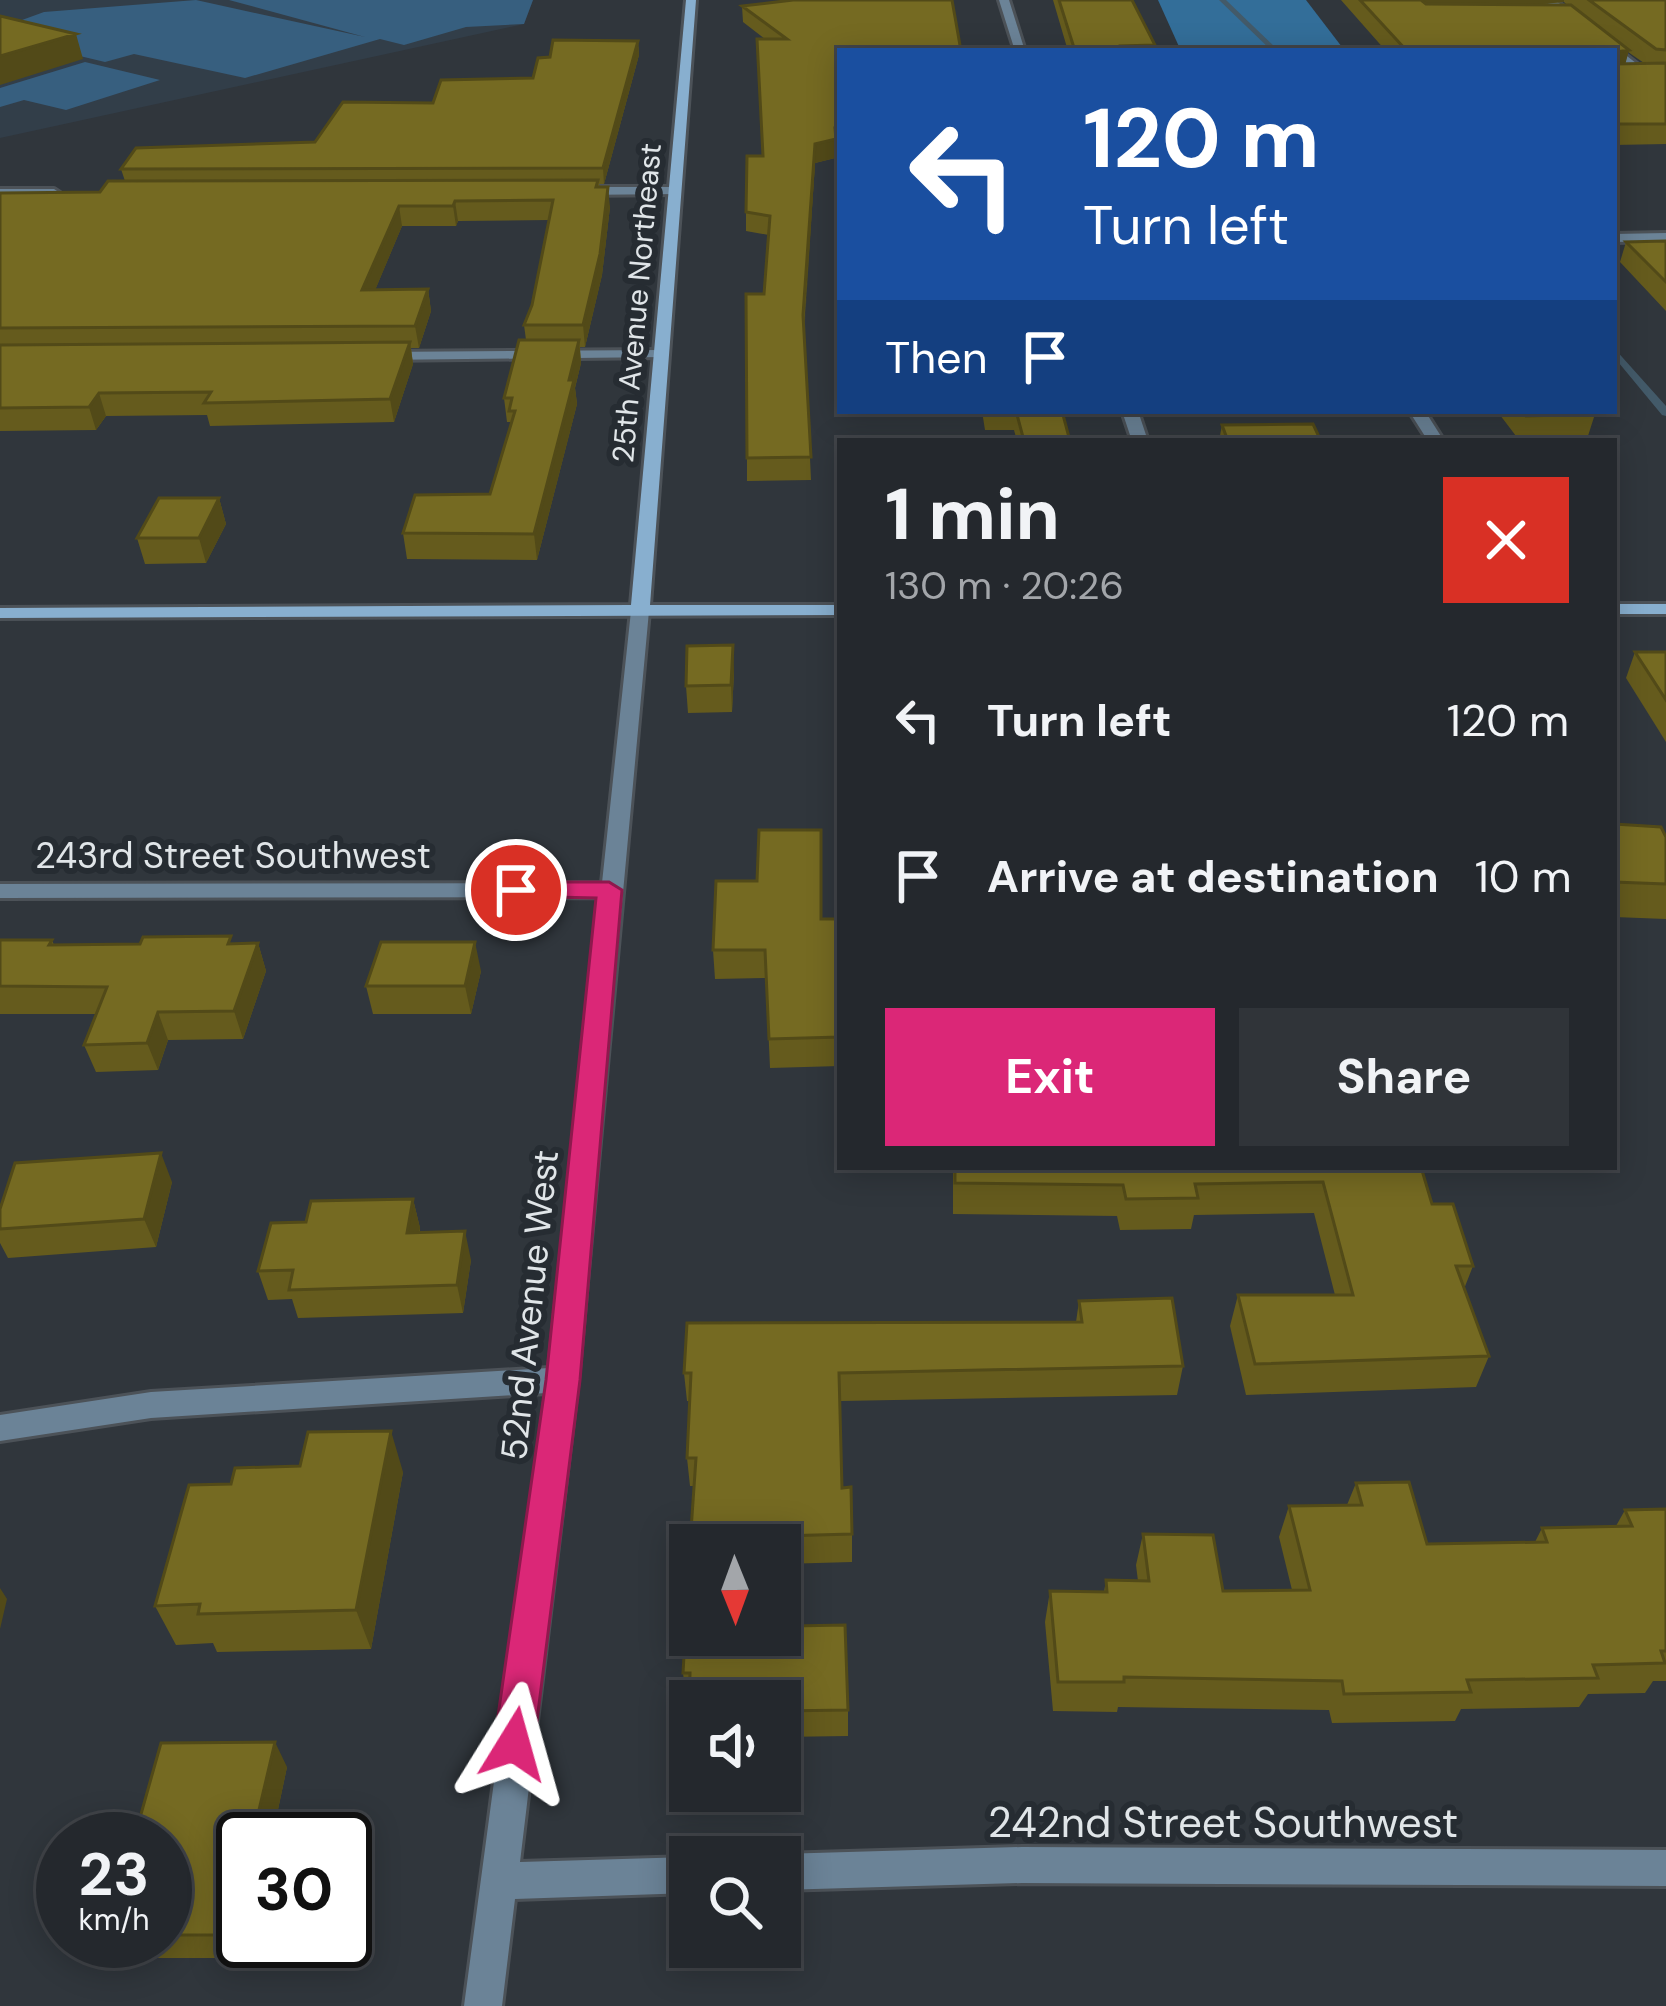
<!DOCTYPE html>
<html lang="en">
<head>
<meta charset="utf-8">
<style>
	body { margin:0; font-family:"DM Sans",sans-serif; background:#303439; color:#f1f3f6; height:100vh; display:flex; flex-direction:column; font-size:45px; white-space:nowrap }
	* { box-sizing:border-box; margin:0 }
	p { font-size:39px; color:#a3a6aa }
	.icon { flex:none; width:66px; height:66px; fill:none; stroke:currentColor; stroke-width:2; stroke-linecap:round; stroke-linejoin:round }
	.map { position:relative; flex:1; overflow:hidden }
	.details { position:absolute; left:837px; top:438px; width:780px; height:732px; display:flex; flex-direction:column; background:#24282d; border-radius:0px; box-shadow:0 6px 30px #0003,0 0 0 3px #414449 }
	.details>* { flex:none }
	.hud { position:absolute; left:837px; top:48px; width:780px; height:366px; border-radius:0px; box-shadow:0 6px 30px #0003,0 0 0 3px #414449; background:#1a4fa0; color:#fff; overflow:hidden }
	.needle { width:78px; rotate:179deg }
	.buttons { position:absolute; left:669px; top:1524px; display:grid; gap:24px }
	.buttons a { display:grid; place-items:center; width:132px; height:132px; border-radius:0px; background:#24282d; box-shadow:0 6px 30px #0003,0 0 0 3px #414449; font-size:60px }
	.speed { position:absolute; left:36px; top:1812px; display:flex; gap:24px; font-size:60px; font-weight:700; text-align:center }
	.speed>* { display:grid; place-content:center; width:156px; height:156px; border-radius:50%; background:#24282d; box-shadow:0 6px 30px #0003,0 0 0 3px #414449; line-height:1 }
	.speed small { font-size:30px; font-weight:400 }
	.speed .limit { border:6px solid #111; border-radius:18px; background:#fff; color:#111 }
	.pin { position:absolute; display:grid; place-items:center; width:102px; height:102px; color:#fff; margin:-51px; border:6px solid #fff; border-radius:50%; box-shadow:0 3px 12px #0007 }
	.me { position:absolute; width:132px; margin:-66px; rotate:8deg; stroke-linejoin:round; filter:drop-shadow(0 0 9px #0008) }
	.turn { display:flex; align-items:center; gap:42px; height:252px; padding:0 48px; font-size:54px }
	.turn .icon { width:156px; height:156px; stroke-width:2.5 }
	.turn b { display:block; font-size:84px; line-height:102px }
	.then { display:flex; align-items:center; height:114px; padding:0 48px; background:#0003; gap:24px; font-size:45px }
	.round { display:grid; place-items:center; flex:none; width:126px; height:126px; border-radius:0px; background:#303439 }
	.overview { display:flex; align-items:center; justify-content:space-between; height:204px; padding:0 48px }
	h1 { font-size:72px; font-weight:700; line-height:90px }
	.cta { display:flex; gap:24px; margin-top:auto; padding:24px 48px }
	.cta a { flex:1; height:138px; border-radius:0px; background:#db2777; color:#fff; font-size:48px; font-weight:700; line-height:138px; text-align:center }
	.cta a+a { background:#303439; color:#f1f3f6 }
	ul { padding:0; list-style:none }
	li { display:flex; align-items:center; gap:36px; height:156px; padding:0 48px }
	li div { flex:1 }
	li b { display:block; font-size:45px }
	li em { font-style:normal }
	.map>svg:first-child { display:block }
	.built { fill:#323e49 }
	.green { fill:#375f7f }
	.forest { fill:#336e99 }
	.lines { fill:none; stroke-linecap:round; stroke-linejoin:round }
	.stream { fill:#435a69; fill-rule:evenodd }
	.street-casing { stroke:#4c5258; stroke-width:6 }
	.secondary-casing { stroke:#4c5258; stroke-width:6 }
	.street { fill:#6b8397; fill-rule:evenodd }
	.secondary { fill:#88afcf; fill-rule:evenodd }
	.wall { fill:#655b1d; fill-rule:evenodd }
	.shaded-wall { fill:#524a18 }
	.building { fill:#756a22; stroke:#524a18; stroke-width:3 }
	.route { fill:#db2777; stroke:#8e194d; stroke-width:3 }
	.labels { text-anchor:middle; stroke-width:12; stroke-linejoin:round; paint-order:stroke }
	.far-street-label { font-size:30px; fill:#e0e5e8; stroke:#262c32 }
	.street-label { font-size:36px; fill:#e0e5e8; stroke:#262c32 }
	.near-street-label { font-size:42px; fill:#e0e5e8; stroke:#262c32 }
</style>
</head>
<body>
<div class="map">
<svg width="1666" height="2006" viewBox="0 0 1666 2006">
	<rect width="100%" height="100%" fill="#30363c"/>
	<!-- built -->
	<path class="built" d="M 0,0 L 533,0 L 524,24 L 0,138 Z"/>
	<!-- green -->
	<path class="green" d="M 196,0 L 365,37 L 229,0 L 533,0 L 524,24 L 466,27 L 404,45 L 380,39 L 245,78 L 134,54 L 105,62 L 0,37 L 0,28 L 44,12 Z
		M 85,62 L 160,80 L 66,110 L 24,100 L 0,107 L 0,88 Z"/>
	<!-- forest -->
	<path class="forest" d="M 1158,0 L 1306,0 L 1345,51 L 1181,51 Z"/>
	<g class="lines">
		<!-- stream -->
		<path class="stream" d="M 1219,0 L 1226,0 L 1279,51 L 1272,51 Z
			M 1614,348 L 1666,406 L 1666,416 L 1662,415 L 1614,357 Z"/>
		<defs>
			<path id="street" d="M 999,0 L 1009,0 L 1025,51 L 1015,51 Z
				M 1544,0 L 1555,0 L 1650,74 L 1650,78 L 1642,78 L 1614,56 L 1614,51 L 1608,51 Z
				M 675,187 L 679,194 L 575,195 L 569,191 L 575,187 Z
				M 0,189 L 54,189 L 60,193 L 54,197 L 0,197 Z
				M 1666,233 L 1666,241 L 1614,242 L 1614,234 Z
				M 659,350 L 664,351 L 664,357 L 379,360 L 372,356 L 379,352 Z
				M 1122,411 L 1138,411 L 1148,441 L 1132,441 Z
				M 1409,411 L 1425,411 L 1444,441 L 1428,441 Z
				M 640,606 L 649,611 L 578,1380 L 520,1862 L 690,1857 L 690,1893 L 515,1899 L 502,2006 L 464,2006 L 546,1393 L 151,1418 L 0,1441 L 0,1415 L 151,1392 L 549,1368 L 600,897 L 0,898 L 0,884 L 602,883 L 631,611 Z
				M 1022,1847 L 1666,1850 L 1666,1886 L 1022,1883 L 780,1890 L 780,1857 L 772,1857 L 780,1854 Z"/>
			<path id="secondary" d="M 686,0 L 696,0 L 650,605 L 840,605 L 840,615 L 0,618 L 0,608 L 631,605 Z
				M 1614,604 L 1666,604 L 1666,614 L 1614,614 Z"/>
		</defs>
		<!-- street casing -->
		<use href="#street" class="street-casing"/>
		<!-- secondary casing -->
		<use href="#secondary" class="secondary-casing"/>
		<!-- street -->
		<use href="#street" class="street"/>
		<!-- secondary -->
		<use href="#secondary" class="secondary"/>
	</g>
	<!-- wall -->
	<path class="wall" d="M 1053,0 L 1132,0 L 1155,45 L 1155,51 L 1068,51 Z
		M 1341,0 L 1666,0 L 1666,144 L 1614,145 L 1614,51 L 1386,51 ZM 1564,2 L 1567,5 L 1531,5 ZM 1628,52 L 1644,63 L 1625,64 Z
		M 742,6 L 840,51 L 840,146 L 836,146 L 835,158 L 815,163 L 804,328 L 811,480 L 747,481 L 747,458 L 769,235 L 746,231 L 746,212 L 762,156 L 765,39 L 743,22 Z
		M 638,41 L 639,55 L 604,184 L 599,184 L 610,207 L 602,275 L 585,347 L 580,347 L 581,363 L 575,388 L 577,404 L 537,560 L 407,559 L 403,533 L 490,494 L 511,425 L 510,422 L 507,422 L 504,398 L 526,340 L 524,325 L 532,305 L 549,220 L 458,221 L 456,226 L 402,226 L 375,290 L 428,289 L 431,311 L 419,348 L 411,348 L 413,364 L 394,422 L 210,426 L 207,415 L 106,416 L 96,430 L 0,431 L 0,193 L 100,192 L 125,181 L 121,169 L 315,142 L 433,103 L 533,78 L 550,57 Z
		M 1666,241 L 1666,311 L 1620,262 L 1626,242 Z
		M 982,411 L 1062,411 L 1070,441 L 1017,441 L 1014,430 L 985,430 Z
		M 1497,411 L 1592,411 L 1595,414 L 1587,439 L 1519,440 Z
		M 1222,425 L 1321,441 L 1219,441 Z
		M 219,498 L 226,524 L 206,563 L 145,564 L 137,538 Z
		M 1635,652 L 1666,652 L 1666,742 L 1626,678 Z
		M 734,672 L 732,712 L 688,713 L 686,686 Z
		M 1614,824 L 1666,837 L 1666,919 L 1614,917 Z
		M 821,919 L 840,919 L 840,1066 L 770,1068 L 766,978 L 715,979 L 713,950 Z
		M 0,940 L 52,940 L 54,945 L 258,943 L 266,971 L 243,1039 L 168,1040 L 158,1070 L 96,1072 L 84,1045 L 96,1014 L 0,1014 Z
		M 481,971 L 471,1014 L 373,1014 L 366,986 Z
		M 953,1167 L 1421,1167 L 1432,1204 L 1473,1266 L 1464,1289 L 1489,1356 L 1476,1387 L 1246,1395 L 1230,1326 L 1238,1295 L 1335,1295 L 1314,1213 L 1194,1215 L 1191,1229 L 1120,1230 L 1117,1216 L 953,1214 Z
		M 172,1182 L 156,1247 L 8,1258 L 0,1243 L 0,1209 Z
		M 413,1199 L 420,1228 L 420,1232 L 471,1260 L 463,1313 L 298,1318 L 292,1299 L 268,1300 L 258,1271 L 306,1222 Z
		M 1079,1301 L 1183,1366 L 1177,1395 L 840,1401 L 842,1488 L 852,1534 L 852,1562 L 782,1564 L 783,1618 L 792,1626 L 848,1710 L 848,1736 L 780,1737 L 780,1701 L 690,1701 L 690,1725 L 689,1699 L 686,1699 L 683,1673 L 694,1486 L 690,1486 L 687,1458 L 690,1401 L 687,1401 L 684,1373 L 1076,1322 Z
		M 403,1472 L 371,1649 L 217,1652 L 213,1643 L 176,1645 L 155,1606 L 231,1484 Z
		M 1356,1483 L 1427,1544 L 1535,1542 L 1542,1528 L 1616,1526 L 1625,1510 L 1666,1509 L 1666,1681 L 1653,1681 L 1645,1693 L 1588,1694 L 1579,1707 L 1461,1709 L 1455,1721 L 1332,1723 L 1329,1710 L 1118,1707 L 1117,1712 L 1053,1711 L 1045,1622 L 1050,1591 L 1104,1592 L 1106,1580 L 1138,1581 L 1136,1565 L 1143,1534 L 1223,1591 L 1292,1590 L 1279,1537 L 1289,1506 L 1347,1505 Z
		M 287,1767 L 276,1819 L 284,1835 L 243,1839 L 243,1958 L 125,1958 L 111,1941 L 165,1941 L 165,1839 Z"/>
	<!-- shaded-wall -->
	<path class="shaded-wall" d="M 1421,0 L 1564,0 L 1564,2 L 1422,14 Z
		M 76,34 L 83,59 L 0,85 L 0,56 Z
		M 638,41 L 639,55 L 604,184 L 603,168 Z
		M 1629,50 L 1624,69 L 1614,70 L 1616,52 Z
		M 836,139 L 835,158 L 815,163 L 804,336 L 815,144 Z
		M 608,187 L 610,207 L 602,275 L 585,347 L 583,325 Z
		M 455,201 L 458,221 L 456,226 L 453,206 Z
		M 399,206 L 402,226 L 366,312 L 362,290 Z
		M 428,289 L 431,311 L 419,348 L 415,326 Z
		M 579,340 L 581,363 L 575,388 L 577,404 L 537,560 L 534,534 Z
		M 410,342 L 413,364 L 394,422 L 390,399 Z
		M 99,393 L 106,416 L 96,430 L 89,407 Z
		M 219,498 L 226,524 L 206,563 L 199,538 Z
		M 733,645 L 734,672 L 732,712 L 731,685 Z
		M 475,942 L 481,971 L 471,1014 L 465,986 Z
		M 258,943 L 266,971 L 243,1039 L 234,1011 Z
		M 158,1012 L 168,1040 L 158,1070 L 147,1043 Z
		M 161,1153 L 172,1182 L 156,1247 L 144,1219 Z
		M 413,1199 L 420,1228 L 414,1261 L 407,1233 Z
		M 465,1231 L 471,1260 L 463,1313 L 457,1285 Z
		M 391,1431 L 403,1472 L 371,1649 L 356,1610 Z
		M 0,1588 L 7,1599 L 0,1629 Z
		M 275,1742 L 287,1767 L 276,1819 L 284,1835 L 283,1839 L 264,1839 L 259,1810 Z
		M 240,1884 L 243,1890 L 243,1941 L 246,1941 L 243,1958 L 229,1935 Z"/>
	<!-- building -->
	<path class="building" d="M 793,0 L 952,0 L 961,51 L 840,51 L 840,128 L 835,128 L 836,139 L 815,144 L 803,315 L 811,457 L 747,458 L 746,294 L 764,294 L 770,216 L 746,212 L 747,156 L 763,156 L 757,39 L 787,39 L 742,6 Z
		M 1059,0 L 1132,0 L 1155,45 L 1121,46 L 1124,51 L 1075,51 Z
		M 1360,0 L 1421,0 L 1426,4 L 1571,5 L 1629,50 L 1616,52 L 1616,64 L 1666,63 L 1666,124 L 1614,124 L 1614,51 L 1407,51 Z
		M 1589,0 L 1666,0 L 1666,50 L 1656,49 Z
		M 0,16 L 76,34 L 0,56 Z
		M 553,40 L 638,41 L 603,168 L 121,169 L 136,148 L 315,142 L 343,102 L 433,103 L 441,80 L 533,78 L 538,58 L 550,57 Z
		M 598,180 L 596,187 L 608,187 L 600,254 L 583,325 L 524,325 L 532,305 L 553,200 L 455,201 L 453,206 L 399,206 L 362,290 L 428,289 L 415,326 L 0,328 L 0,193 L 100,192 L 108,181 Z
		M 1666,241 L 1666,282 L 1626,242 Z
		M 519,340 L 579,340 L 569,380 L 574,380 L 534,534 L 403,533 L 415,495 L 490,494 L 515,411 L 509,411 L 512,398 L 504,398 Z
		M 410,342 L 390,399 L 204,403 L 211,392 L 99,393 L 89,407 L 0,408 L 0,345 Z
		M 1016,411 L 1062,411 L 1070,441 L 1024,441 Z
		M 1522,411 L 1592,411 L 1595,414 L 1526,416 Z
		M 1313,424 L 1321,441 L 1228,441 L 1222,425 Z
		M 159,498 L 219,498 L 199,538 L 137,538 Z
		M 733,645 L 731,685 L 686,686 L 687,646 Z
		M 1635,652 L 1666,652 L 1666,700 Z
		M 1614,824 L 1661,827 L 1666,837 L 1666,884 L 1614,882 Z
		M 759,830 L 821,830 L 821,919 L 840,919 L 840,1037 L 769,1039 L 765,950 L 713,950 L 716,881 L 757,881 Z
		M 231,936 L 228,944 L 258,943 L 234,1011 L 158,1012 L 147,1043 L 84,1045 L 107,987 L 0,986 L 0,940 L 52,940 L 49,945 L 140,944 L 143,937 Z
		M 381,942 L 475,942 L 465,986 L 366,986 Z
		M 161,1153 L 144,1219 L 0,1229 L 0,1209 L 15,1163 Z
		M 955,1167 L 1421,1167 L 1432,1204 L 1453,1204 L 1473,1266 L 1456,1266 L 1489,1356 L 1255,1364 L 1238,1295 L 1353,1295 L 1323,1182 L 1195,1184 L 1198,1198 L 1126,1199 L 1123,1185 L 955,1183 Z
		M 413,1199 L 407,1233 L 465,1231 L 457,1285 L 289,1290 L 293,1270 L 258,1271 L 271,1223 L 306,1222 L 311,1201 Z
		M 1172,1298 L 1183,1366 L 839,1373 L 842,1488 L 851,1487 L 852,1534 L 781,1536 L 782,1618 L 792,1617 L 792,1626 L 845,1625 L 848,1710 L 780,1711 L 780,1701 L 690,1701 L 689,1713 L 690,1673 L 683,1673 L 690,1552 L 690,1635 L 780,1635 L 780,1545 L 690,1545 L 696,1458 L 687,1458 L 691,1373 L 684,1373 L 687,1323 L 1082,1322 L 1079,1301 Z
		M 391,1431 L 356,1610 L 198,1614 L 200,1604 L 155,1606 L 189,1485 L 231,1484 L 235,1468 L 300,1466 L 308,1432 Z
		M 1409,1482 L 1427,1544 L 1547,1542 L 1542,1528 L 1632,1526 L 1625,1510 L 1666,1509 L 1666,1651 L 1661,1651 L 1665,1663 L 1593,1665 L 1598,1678 L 1467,1680 L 1471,1692 L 1344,1694 L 1342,1681 L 1124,1677 L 1124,1682 L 1058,1682 L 1050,1591 L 1107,1592 L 1106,1580 L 1149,1581 L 1143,1534 L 1213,1535 L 1223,1591 L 1310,1590 L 1289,1506 L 1362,1505 L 1356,1483 Z
		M 275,1742 L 259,1810 L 271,1810 L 264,1839 L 243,1839 L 243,1884 L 240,1884 L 229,1935 L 165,1935 L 165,1839 L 134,1839 L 161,1743 Z"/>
	<!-- route -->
	<path class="route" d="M 516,882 L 609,882 L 622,890 L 580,1380 L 534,1744 L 528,1758 L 514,1764 L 500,1758 L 494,1744 L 546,1380 L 596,898 L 507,896 L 503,890 Z"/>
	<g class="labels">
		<!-- far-street labels -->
		<g class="far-street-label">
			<text transform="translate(637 303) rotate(-85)" y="10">25th Avenue Northeast</text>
		</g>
		<!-- street labels -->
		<g class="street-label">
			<text x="233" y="868">243rd Street Southwest</text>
			<text transform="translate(529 1305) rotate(-84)" y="13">52nd Avenue West</text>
		</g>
		<!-- near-street labels -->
		<g class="near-street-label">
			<text x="1223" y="1837">242nd Street Southwest</text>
		</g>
	</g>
</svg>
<div class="buttons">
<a><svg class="needle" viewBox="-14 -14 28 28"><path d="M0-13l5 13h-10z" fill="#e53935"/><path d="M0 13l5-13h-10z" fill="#a3a6aa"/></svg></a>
<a><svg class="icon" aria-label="sound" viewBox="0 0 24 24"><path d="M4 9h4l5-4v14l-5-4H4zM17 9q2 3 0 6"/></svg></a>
<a><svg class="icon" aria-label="search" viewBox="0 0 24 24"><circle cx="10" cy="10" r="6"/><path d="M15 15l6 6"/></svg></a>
</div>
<div class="speed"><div>23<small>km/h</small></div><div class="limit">30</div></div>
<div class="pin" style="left:516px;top:890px;background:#d93025"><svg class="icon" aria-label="arrive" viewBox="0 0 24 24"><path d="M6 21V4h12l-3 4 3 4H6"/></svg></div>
<svg class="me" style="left:514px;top:1744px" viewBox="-20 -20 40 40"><path d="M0-17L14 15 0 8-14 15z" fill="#db2777" stroke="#fff" stroke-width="4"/></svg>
<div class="hud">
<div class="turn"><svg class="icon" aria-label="left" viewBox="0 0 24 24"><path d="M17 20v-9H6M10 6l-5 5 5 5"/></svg><div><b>120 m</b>Turn left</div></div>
<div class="then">Then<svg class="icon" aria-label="arrive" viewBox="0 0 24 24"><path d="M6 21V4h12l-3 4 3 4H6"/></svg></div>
</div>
<section class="details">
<div class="overview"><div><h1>1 min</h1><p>130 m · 20:26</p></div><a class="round" style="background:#d93025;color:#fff"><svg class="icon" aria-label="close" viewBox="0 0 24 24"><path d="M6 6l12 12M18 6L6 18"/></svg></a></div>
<ul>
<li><svg class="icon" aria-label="left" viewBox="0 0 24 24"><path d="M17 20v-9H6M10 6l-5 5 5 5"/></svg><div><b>Turn left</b></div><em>120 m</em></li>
<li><svg class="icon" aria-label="arrive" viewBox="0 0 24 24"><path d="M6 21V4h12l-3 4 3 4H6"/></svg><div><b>Arrive at destination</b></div><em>10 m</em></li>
</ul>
<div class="cta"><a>Exit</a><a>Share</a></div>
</section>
</div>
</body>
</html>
